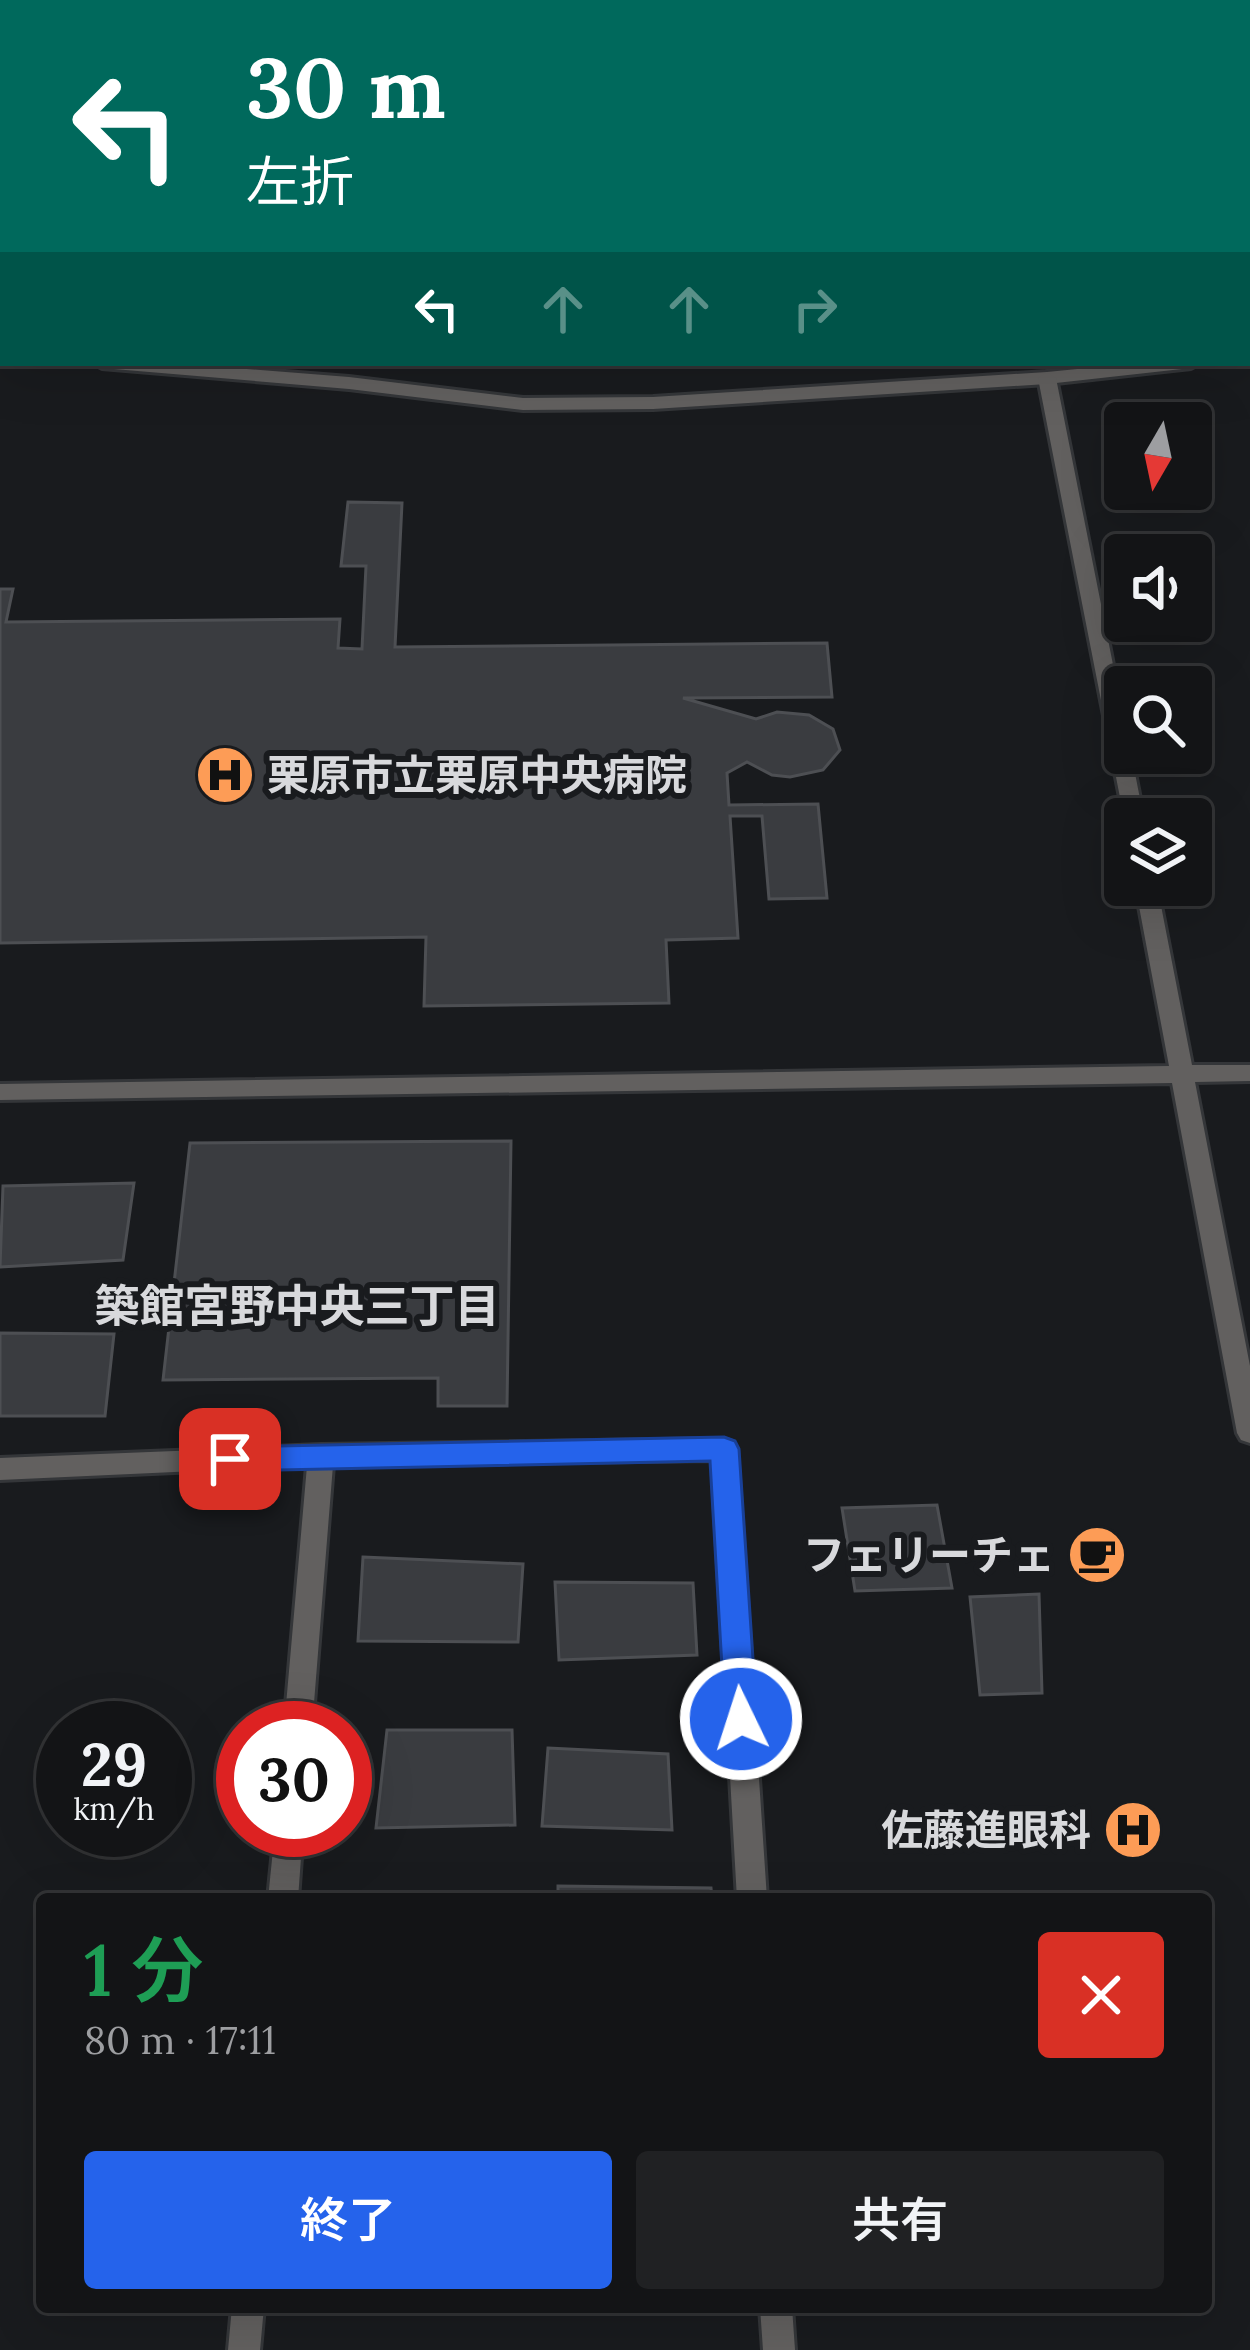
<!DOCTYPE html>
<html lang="ja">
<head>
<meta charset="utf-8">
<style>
	body { margin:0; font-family:Lora,"Noto Sans JP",serif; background:#202123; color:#f1f3f6; height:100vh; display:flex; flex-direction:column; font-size:45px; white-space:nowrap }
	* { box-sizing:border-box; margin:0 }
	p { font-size:39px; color:#9d9ea1 }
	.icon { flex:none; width:66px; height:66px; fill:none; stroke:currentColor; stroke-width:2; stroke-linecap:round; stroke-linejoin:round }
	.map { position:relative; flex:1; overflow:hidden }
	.panel { position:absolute; left:36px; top:1893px; width:1176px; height:420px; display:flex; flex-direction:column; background:#131416; border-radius:12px; box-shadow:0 12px 48px #0002,0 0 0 3px #323335 }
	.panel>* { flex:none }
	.guide { position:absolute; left:0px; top:0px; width:1251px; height:366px; box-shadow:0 12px 48px #0002,0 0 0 3px #323335; background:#00695c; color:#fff; overflow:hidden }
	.needle { width:78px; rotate:189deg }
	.tools { position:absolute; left:1104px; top:402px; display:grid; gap:24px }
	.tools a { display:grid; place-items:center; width:108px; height:108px; border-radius:12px; background:#131416; box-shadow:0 12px 48px #0002,0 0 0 3px #323335; font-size:60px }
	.speed { position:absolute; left:36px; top:1701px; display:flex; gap:24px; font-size:60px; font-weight:700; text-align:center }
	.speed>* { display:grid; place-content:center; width:156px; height:156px; border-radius:50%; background:#131416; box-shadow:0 12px 48px #0002,0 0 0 3px #323335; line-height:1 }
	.speed small { font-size:30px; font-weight:400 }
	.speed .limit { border:18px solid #d22; background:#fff; color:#111 }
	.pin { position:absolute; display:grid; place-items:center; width:102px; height:102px; color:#fff; margin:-51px; border-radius:24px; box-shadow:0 6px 18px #0006 }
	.me { position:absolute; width:132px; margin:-66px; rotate:356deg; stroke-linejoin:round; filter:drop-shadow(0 0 9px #0008) }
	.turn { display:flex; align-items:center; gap:42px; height:252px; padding:0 48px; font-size:54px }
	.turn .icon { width:156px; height:156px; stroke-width:2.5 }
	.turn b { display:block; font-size:84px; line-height:102px }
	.lanes { display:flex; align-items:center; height:114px; padding:0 48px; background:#0003; justify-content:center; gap:60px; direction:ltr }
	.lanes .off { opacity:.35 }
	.round { display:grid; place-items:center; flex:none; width:126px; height:126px; border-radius:12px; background:#202123 }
	.head { display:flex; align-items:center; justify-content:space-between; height:204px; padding:0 48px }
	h1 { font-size:72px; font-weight:600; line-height:90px; color:#1e9e55 }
	.button { display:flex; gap:24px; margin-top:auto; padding:24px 48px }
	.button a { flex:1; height:138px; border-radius:12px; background:#2563eb; color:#fff; font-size:48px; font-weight:600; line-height:138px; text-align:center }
	.button a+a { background:#202123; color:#f1f3f6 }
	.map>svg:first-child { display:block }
	.building { fill:#3a3c40; stroke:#4d4f53; stroke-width:3 }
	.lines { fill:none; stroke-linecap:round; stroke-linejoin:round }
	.minor-casing { stroke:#343639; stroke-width:6 }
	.tertiary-casing { stroke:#343639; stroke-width:6 }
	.minor { fill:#62605f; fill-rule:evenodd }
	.tertiary { fill:#62605f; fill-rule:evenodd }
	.route { fill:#2563eb; stroke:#184099; stroke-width:3 }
	.labels { text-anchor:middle; stroke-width:12; stroke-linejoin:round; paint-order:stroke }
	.poi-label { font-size:42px; font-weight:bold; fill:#d8d9dc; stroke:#191b1e; text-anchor:end }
	.neighbourhood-label { font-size:45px; font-weight:bold; fill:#d8d9dc; stroke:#191b1e }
</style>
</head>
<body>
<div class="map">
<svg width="1250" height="2350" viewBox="0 0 1250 2350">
	<rect width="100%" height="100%" fill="#191b1e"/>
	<!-- building -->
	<path class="building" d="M 208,0 L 379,0 L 206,3 Z
		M 3,135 L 3,277 L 0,277 Z
		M 348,502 L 402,503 L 395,647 L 827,643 L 832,697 L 683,698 L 756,719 L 777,712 L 809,715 L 833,729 L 840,750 L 823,770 L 790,777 L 772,775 L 747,762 L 727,773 L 729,805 L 818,804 L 827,898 L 769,899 L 762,816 L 730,816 L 738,938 L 666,940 L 669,1003 L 424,1006 L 426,937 L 0,943 L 0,589 L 13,589 L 6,622 L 340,619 L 338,648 L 362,649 L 366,566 L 341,566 Z
		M 511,1141 L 507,1406 L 438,1406 L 438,1378 L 163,1380 L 190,1143 Z
		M 134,1183 L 123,1260 L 0,1267 L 3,1186 Z
		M 0,1333 L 114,1334 L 105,1416 L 0,1416 Z
		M 937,1505 L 952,1588 L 855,1591 L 842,1508 Z
		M 363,1557 L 523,1564 L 518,1642 L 358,1641 Z
		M 555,1582 L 693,1583 L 697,1655 L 559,1660 Z
		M 1039,1594 L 1042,1693 L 980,1695 L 970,1597 Z
		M 387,1730 L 512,1730 L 515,1825 L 376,1828 Z
		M 548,1748 L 668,1754 L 672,1830 L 542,1826 Z
		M 558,1886 L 711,1888 L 712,1899 L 558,1899 Z"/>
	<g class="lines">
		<defs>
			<path id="minor" d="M 453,0 L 469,0 L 470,3 L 454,3 Z
				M 1248,199 L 1250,199 L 1250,209 L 1248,209 Z
				M 0,350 L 3,350 L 3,360 L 0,360 Z
				M 1248,352 L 1250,352 L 1250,362 L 1248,362 Z
				M 93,363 L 170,363 L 349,377 L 523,398 L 653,397 L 1047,372 L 1138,363 L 1200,363 L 1191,368 L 1047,384 L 653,409 L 523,410 L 349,389 L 102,368 Z
				M 724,1439 L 733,1442 L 737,1449 L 767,1899 L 737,1899 L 712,1460 L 333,1465 L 312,1728 L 284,1728 L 307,1466 L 0,1480 L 0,1458 L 321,1445 Z
				M 275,1830 L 303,1830 L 298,1899 L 268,1899 Z
				M 232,2307 L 264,2307 L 260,2350 L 228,2350 Z
				M 760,2307 L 792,2307 L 795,2350 L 763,2350 Z"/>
			<path id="tertiary" d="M 1047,372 L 1056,378 L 1125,725 L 1125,753 L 1131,753 L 1144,819 L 1125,819 L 1125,823 L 1038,378 Z
				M 1135,885 L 1157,885 L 1192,1065 L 1250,1065 L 1250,1081 L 1195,1082 L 1250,1366 L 1250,1443 L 1241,1440 L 1237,1433 L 1172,1083 L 0,1100 L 0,1084 L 1169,1066 Z"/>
		</defs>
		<!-- minor casing -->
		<use href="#minor" class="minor-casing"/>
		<!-- tertiary casing -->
		<use href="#tertiary" class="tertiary-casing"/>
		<!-- minor -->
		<use href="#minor" class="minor"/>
		<!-- tertiary -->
		<use href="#tertiary" class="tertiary"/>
	</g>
	<!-- route -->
	<path class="route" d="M 724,1437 L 735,1441 L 739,1449 L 757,1719 L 752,1729 L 741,1733 L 729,1729 L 725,1719 L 710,1461 L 230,1471 L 220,1468 L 215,1459 L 220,1451 L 230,1447 Z"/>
	<!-- icons -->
	<defs>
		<symbol id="hospital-disc" viewBox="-11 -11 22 22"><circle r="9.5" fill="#fd9c56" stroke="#191b1e"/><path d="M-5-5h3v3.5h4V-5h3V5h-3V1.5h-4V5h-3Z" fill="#111"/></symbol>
		<symbol id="cafe-disc" viewBox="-11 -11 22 22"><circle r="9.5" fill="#fd9c56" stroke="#191b1e"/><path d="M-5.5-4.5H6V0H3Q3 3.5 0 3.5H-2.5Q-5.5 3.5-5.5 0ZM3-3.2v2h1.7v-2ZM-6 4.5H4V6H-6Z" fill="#111"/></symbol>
	</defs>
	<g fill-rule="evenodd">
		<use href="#hospital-disc" x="192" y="742" width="66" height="66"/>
		<use href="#cafe-disc" x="1064" y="1522" width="66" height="66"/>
		<use href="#hospital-disc" x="1100" y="1797" width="66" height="66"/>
	</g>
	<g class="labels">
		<!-- poi labels -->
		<g class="poi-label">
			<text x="267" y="790" text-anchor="start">栗原市立栗原中央病院</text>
			<text x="1055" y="1570">フェリーチェ</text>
			<text x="1091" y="1845">佐藤進眼科</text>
		</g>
		<!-- neighbourhood labels -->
		<g class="neighbourhood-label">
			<text x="297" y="1322">築館宮野中央三丁目</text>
		</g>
	</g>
</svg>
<div class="tools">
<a><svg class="needle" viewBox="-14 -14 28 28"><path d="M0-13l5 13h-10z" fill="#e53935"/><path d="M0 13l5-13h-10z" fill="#9d9ea1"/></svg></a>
<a><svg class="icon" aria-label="sound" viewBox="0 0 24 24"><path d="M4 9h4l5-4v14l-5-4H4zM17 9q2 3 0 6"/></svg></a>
<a><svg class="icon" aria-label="search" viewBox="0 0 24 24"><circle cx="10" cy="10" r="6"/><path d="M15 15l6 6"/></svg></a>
<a><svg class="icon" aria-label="layers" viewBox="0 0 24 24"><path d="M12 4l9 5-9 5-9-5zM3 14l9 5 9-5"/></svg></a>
</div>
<div class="speed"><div>29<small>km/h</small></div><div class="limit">30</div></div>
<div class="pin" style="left:230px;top:1459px;background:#d93025"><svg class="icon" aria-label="arrive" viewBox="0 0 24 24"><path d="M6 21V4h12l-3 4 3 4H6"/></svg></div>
<svg class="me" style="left:741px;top:1719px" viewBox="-20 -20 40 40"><circle r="17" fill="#2563eb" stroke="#fff" stroke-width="3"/><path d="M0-11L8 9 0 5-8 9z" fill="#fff"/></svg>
<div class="guide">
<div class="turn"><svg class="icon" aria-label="left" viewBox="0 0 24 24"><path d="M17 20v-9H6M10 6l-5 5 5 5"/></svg><div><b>30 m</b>左折</div></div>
<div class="lanes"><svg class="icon" aria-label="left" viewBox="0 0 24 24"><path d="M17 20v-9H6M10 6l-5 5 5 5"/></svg><svg class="icon off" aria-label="ahead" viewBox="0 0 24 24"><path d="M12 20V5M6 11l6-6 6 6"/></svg><svg class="icon off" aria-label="ahead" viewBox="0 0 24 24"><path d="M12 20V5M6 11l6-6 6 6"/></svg><svg class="icon off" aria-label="right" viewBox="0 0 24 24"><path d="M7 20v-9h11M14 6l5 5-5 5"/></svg></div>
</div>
<section class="panel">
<div class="head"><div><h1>1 分</h1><p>80 m · 17:11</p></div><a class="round" style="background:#d93025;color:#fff"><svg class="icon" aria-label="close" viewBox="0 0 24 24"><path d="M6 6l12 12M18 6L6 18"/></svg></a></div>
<div class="button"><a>終了</a><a>共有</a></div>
</section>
</div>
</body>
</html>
